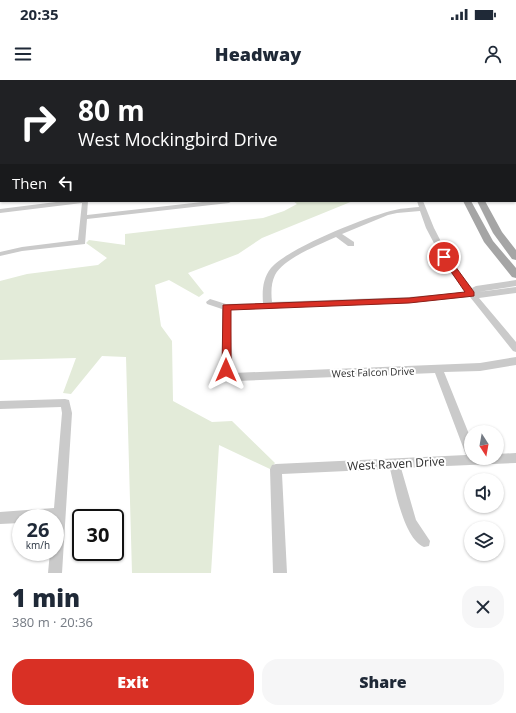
<!DOCTYPE html>
<html lang="en">
<head>
<meta charset="utf-8">
<style>
	body { margin:0; font-family:"Open Sans",sans-serif; background:#f6f6f7; color:#1f2937; height:100vh; display:flex; flex-direction:column; font-size:15px; white-space:nowrap }
	* { box-sizing:border-box; margin:0 }
	p { font-size:13px; color:#747a83 }
	.icon { flex:none; width:22px; height:22px; fill:none; stroke:currentColor; stroke-width:2; stroke-linecap:round; stroke-linejoin:round }
	.map { position:relative; height:493px; overflow:hidden }
	.sheet { display:flex; flex-direction:column; background:#fff; flex:1 }
	.sheet>* { flex:none }
	.guide { position:absolute; left:0px; top:0px; width:516px; height:122px; box-shadow:0 1px 3px #0004; background:#202124; color:#fff; overflow:hidden }
	.needle { width:26px; rotate:169deg }
	.fabs { position:absolute; left:464px; top:345px; display:grid; gap:8px }
	.fabs a { display:grid; place-items:center; width:40px; height:40px; border-radius:50%; background:#fff; box-shadow:0 1px 3px #0004; font-size:20px }
	.speed { position:absolute; left:12px; top:429px; display:flex; gap:8px; font-size:20px; font-weight:700; text-align:center }
	.speed>* { display:grid; place-content:center; width:52px; height:52px; border-radius:50%; background:#fff; box-shadow:0 1px 3px #0004; line-height:1 }
	.speed small { font-size:10px; font-weight:400 }
	.speed .limit { border:2px solid #111; border-radius:6px; background:#fff; color:#111 }
	.pin { position:absolute; display:grid; place-items:center; width:34px; height:34px; color:#fff; margin:-17px; border:2px solid #fff; border-radius:50%; box-shadow:0 1px 4px #0007 }
	.me { position:absolute; width:44px; margin:-22px; rotate:0deg; stroke-linejoin:round; filter:drop-shadow(0 0 3px #0008) }
	.turn { display:flex; align-items:center; gap:14px; height:84px; padding:0 12px; font-size:18px }
	.turn .icon { width:52px; height:52px; stroke-width:2.5 }
	.turn b { display:block; font-size:28px; line-height:34px }
	.then { display:flex; align-items:center; height:38px; padding:0 12px; background:#0003; gap:8px; font-size:15px }
	.round { display:grid; place-items:center; flex:none; width:42px; height:42px; border-radius:16px; background:#f6f6f7 }
	.summary { display:flex; align-items:center; justify-content:space-between; height:68px; padding:0 12px }
	h1 { font-size:24px; font-weight:800; line-height:30px }
	.primary-button { display:flex; gap:8px; margin-top:auto; padding:8px 12px }
	.primary-button a { flex:1; height:46px; border-radius:16px; background:#d93025; color:#fff; font-size:16px; font-weight:800; line-height:46px; text-align:center }
	.primary-button a+a { background:#f6f6f7; color:#1f2937 }
	.status { display:flex; justify-content:space-between; align-items:center; height:28px; padding:0 20px; background:#fff; direction:ltr }
	.status svg { height:11px; fill:currentColor }
	header { display:flex; justify-content:space-between; align-items:center; height:52px; padding:0 12px; background:#fff; font-size:18px; font-weight:800 }
	.map>svg:first-child { display:block }
	.green { fill:#e3ebd9 }
	.lines { fill:none; stroke-linecap:round; stroke-linejoin:round }
	.minor { fill:#cacaca; fill-rule:evenodd }
	.major { fill:#a5a5a5; fill-rule:evenodd }
	.route { fill:#d93025; stroke:#8d1f18 }
	.labels { text-anchor:middle; stroke-width:4; stroke-linejoin:round; paint-order:stroke }
	.street-label { font-size:10px; fill:#2d2d2d; stroke:#fff }
	.near-street-label { font-size:12px; fill:#2d2d2d; stroke:#fff }
</style>
</head>
<body>
<div class="status"><b>20:35</b><svg viewBox="0 0 49 12"><path d="M0 12V9h3v3zM5 12V6h3v6zM10 12V3h3v9zM15 12V0h3v12zM26 1h20v11H26zM47 4h2v5h-2z"/></svg></div>
<header><svg class="icon" aria-label="menu" viewBox="0 0 24 24"><path d="M4 6h16M4 12h16M4 18h16"/></svg>Headway<svg class="icon" aria-label="person" viewBox="0 0 24 24"><circle cx="12" cy="8" r="4"/><path d="M4 21q1-7 8-7t8 7"/></svg></header>
<div class="map">
<svg width="516" height="493" viewBox="0 0 516 493">
	<rect width="100%" height="100%" fill="#fff"/>
	<!-- green -->
	<path class="green" d="M 293,121 L 353,121 L 262,158 L 238,174 L 188,193 L 204,213 L 199,217 L 169,200 L 155,205 L 161,246 L 172,261 L 173,321 L 212,342 L 232,341 L 275,383 L 270,389 L 219,365 L 211,493 L 132,493 L 126,277 L 102,276 L 71,314 L 63,313 L 76,278 L 0,280 L 0,201 L 27,194 L 98,185 L 107,178 L 86,163 L 89,160 L 125,165 L 125,154 L 263,138 L 284,131 L 297,124 Z"/>
	<g class="lines">
		<!-- minor -->
		<path class="minor" d="M 40,0 L 45,0 L 40,1 Z
			M 125,0 L 135,0 L 136,1 L 126,1 Z
			M 199,0 L 204,0 L 199,1 Z
			M 0,9 L 1,9 L 1,11 L 0,11 Z
			M 0,27 L 1,27 L 1,29 L 0,29 Z
			M 0,46 L 1,46 L 1,50 L 0,50 Z
			M 0,62 L 1,62 L 1,66 L 0,66 Z
			M 0,94 L 1,94 L 1,98 L 0,98 Z
			M 64,121 L 88,121 L 87,135 L 211,121 L 232,121 L 229,123 L 87,139 L 85,164 L 22,171 L 0,176 L 0,172 L 22,167 L 78,160 L 82,123 L 0,133 L 0,129 Z
			M 417,121 L 423,121 L 434,148 L 454,187 L 472,208 L 476,206 L 516,200 L 516,206 L 478,212 L 516,207 L 516,213 L 479,218 L 516,262 L 516,272 L 513,271 L 470,217 L 409,223 L 230,230 L 233,293 L 480,283 L 516,277 L 516,285 L 480,291 L 444,292 L 471,359 L 471,378 L 497,378 L 497,374 L 516,373 L 516,383 L 401,388 L 416,440 L 430,461 L 429,466 L 424,467 C 404,459 395,409 390,389 L 282,394 L 287,493 L 273,493 L 270,389 L 272,385 L 276,384 L 466,375 L 435,293 L 237,301 L 225,299 L 222,290 L 222,229 L 207,224 L 206,222 L 210,219 L 226,224 L 263,223 C 262,210 263,198 271,188 C 288,168 368,136 395,130 C 402,128 411,128 419,127 ZM 420,131 L 426,148 L 447,188 L 466,212 L 409,217 L 272,222 C 271,213 271,203 275,195 C 284,178 319,165 336,157 L 348,166 L 354,166 L 354,162 L 342,154 L 388,135 L 397,133 Z
			M 65,319 L 69,320 L 72,333 L 62,493 L 48,493 L 50,472 L 55,472 L 55,438 L 21,438 L 21,443 L 0,444 L 0,432 L 54,428 L 62,333 L 61,327 L 0,329 L 0,321 Z"/>
		<!-- major -->
		<path class="major" d="M 422,0 L 428,0 L 428,1 L 422,1 Z
			M 515,22 L 516,22 L 515,27 Z
			M 0,74 L 1,74 L 1,78 L 0,78 Z
			M 463,121 L 471,121 L 493,161 L 516,188 L 516,198 L 512,197 L 484,162 Z
			M 477,121 L 485,121 L 502,152 L 516,170 L 516,180 L 512,179 L 493,153 Z"/>
	</g>
	<!-- route -->
	<path class="route" d="M 442,175 L 447,175 L 474,212 L 474,216 L 409,223 L 231,230 L 231,290 L 226,293 L 222,290 L 223,225 L 409,218 L 465,212 L 441,177 Z"/>
	<g class="labels">
		<!-- street labels -->
		<g class="street-label">
			<text transform="translate(373 292) rotate(-2)" y="4">West Falcon Drive</text>
		</g>
		<!-- near-street labels -->
		<g class="near-street-label">
			<text transform="translate(396 384) rotate(-3)" y="4">West Raven Drive</text>
		</g>
	</g>
</svg>
<div class="fabs">
<a><svg class="needle" viewBox="-14 -14 28 28"><path d="M0-13l5 13h-10z" fill="#e53935"/><path d="M0 13l5-13h-10z" fill="#747a83"/></svg></a>
<a><svg class="icon" aria-label="sound" viewBox="0 0 24 24"><path d="M4 9h4l5-4v14l-5-4H4zM17 9q2 3 0 6"/></svg></a>
<a><svg class="icon" aria-label="layers" viewBox="0 0 24 24"><path d="M12 4l9 5-9 5-9-5zM3 14l9 5 9-5"/></svg></a>
</div>
<div class="speed"><div>26<small>km/h</small></div><div class="limit">30</div></div>
<div class="pin" style="left:444px;top:177px;background:#d93025"><svg class="icon" aria-label="arrive" viewBox="0 0 24 24"><path d="M6 21V4h12l-3 4 3 4H6"/></svg></div>
<svg class="me" style="left:226px;top:290px" viewBox="-20 -20 40 40"><path d="M0-17L14 15 0 8-14 15z" fill="#d93025" stroke="#fff" stroke-width="4"/></svg>
<div class="guide">
<div class="turn"><svg class="icon" aria-label="right" viewBox="0 0 24 24"><path d="M7 20v-9h11M14 6l5 5-5 5"/></svg><div><b>80 m</b>West Mockingbird Drive</div></div>
<div class="then">Then<svg class="icon" aria-label="left" viewBox="0 0 24 24"><path d="M17 20v-9H6M10 6l-5 5 5 5"/></svg></div>
</div>
</div>
<section class="sheet">
<div class="summary"><div><h1>1 min</h1><p>380 m · 20:36</p></div><a class="round"><svg class="icon" aria-label="close" viewBox="0 0 24 24"><path d="M6 6l12 12M18 6L6 18"/></svg></a></div>
<div class="primary-button"><a>Exit</a><a>Share</a></div>
</section>
</body>
</html>
